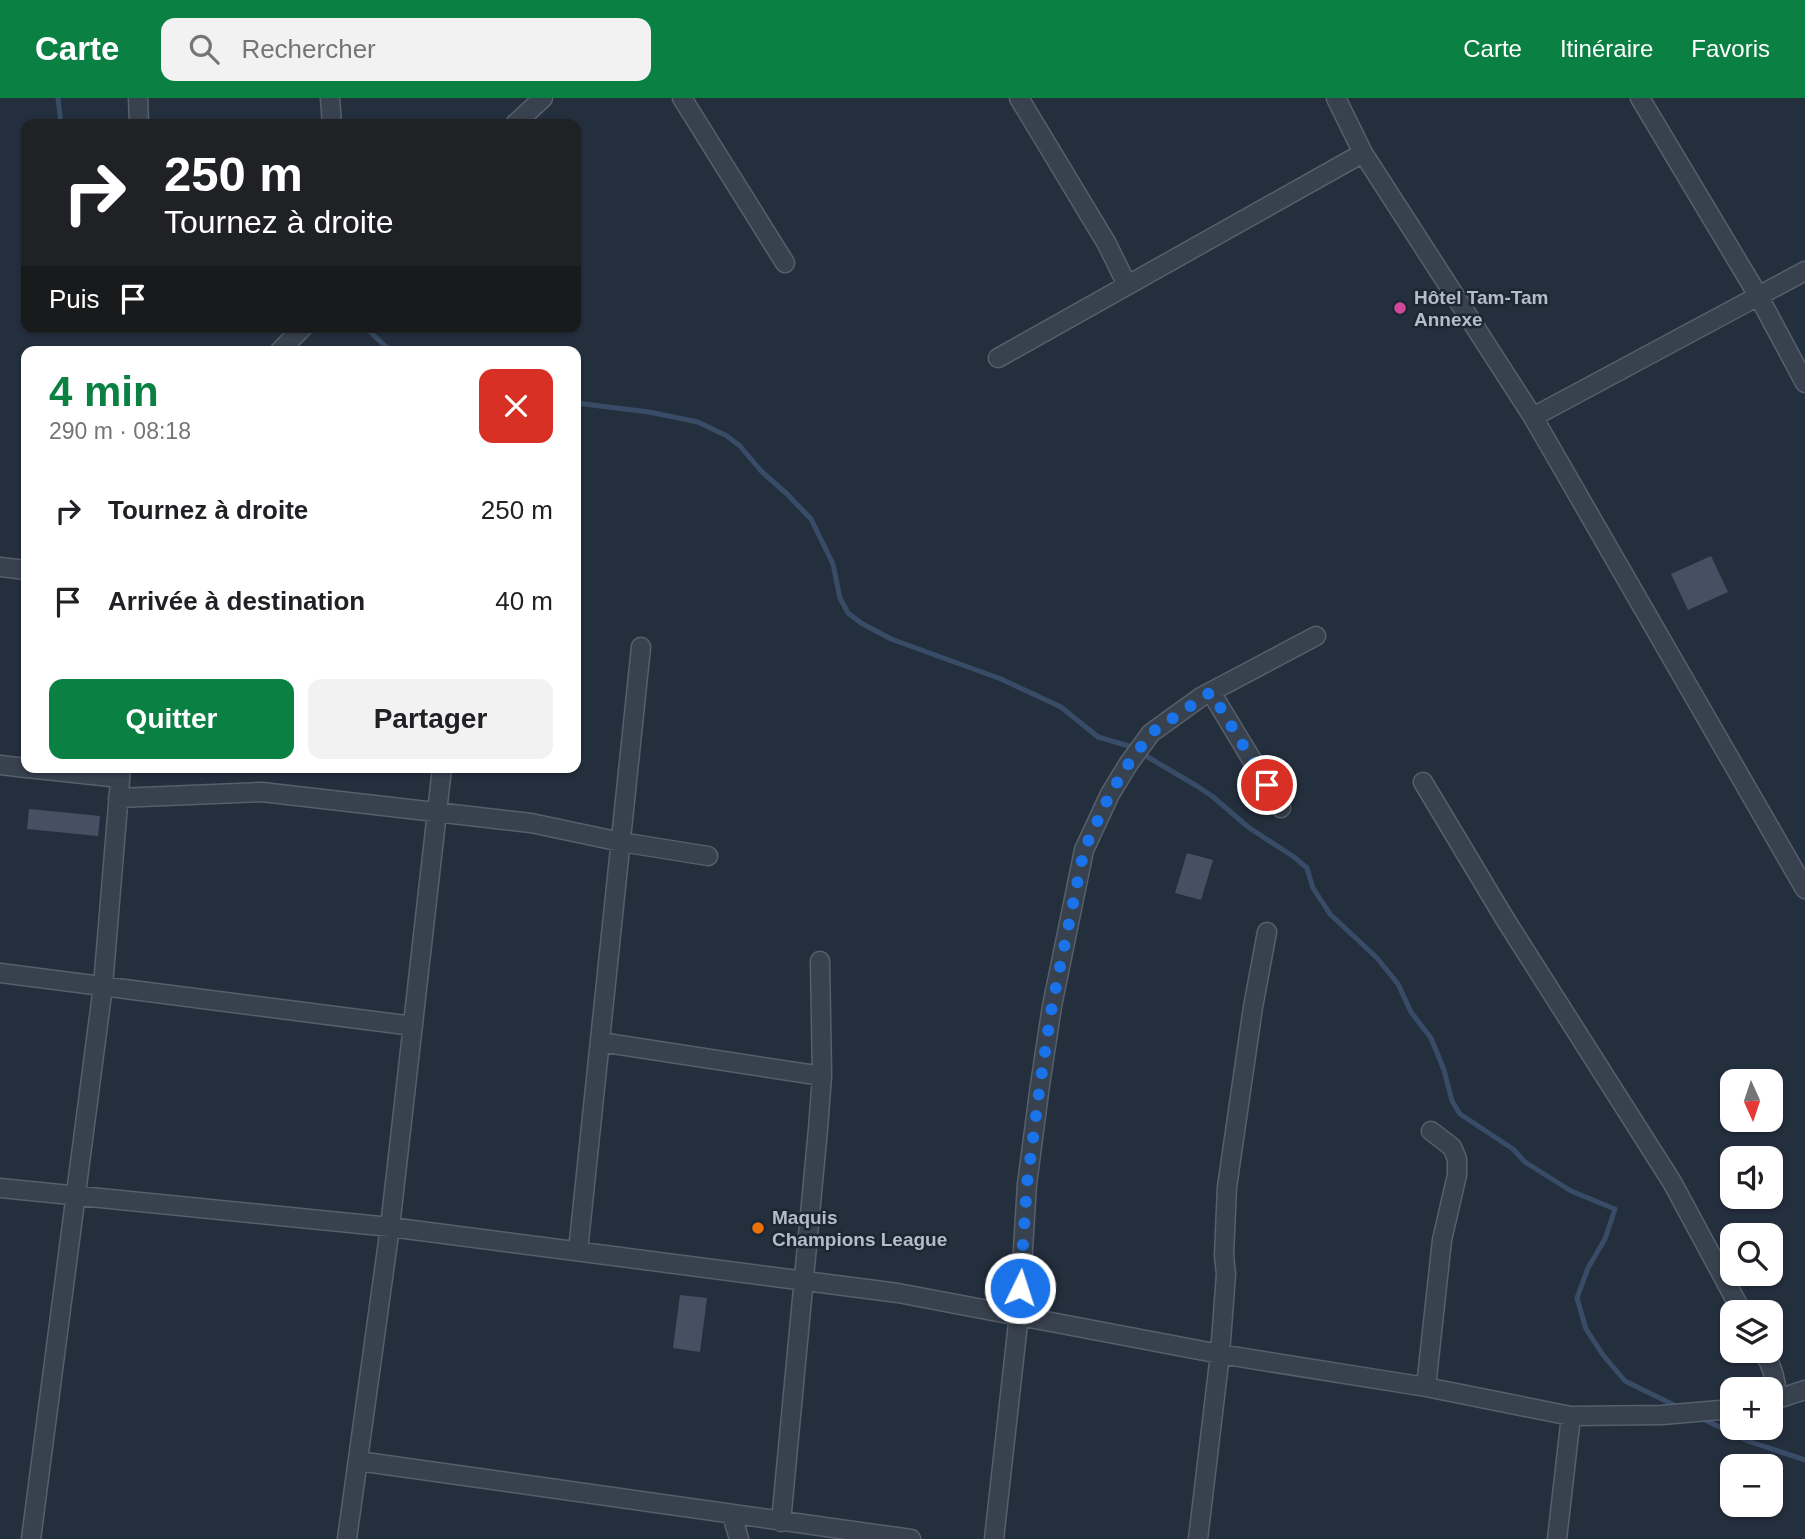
<!DOCTYPE html>
<html lang="fr">
<head>
<meta charset="utf-8">
<style>
	body { margin:0; font-family:Helvetica,sans-serif; background:#f2f2f2; color:#202124; height:100vh; display:flex; flex-direction:column; font-size:26px; white-space:nowrap }
	* { box-sizing:border-box; margin:0 }
	p { font-size:23px; color:#757577 }
	.icon { flex:none; width:38px; height:38px; fill:none; stroke:currentColor; stroke-width:2; stroke-linecap:round; stroke-linejoin:round }
	.map { position:relative; flex:1; overflow:hidden }
	.drawer { position:absolute; left:21px; top:248px; width:560px; height:427px; display:flex; flex-direction:column; background:#fff; border-radius:14px; box-shadow:0 2px 5px #0004 }
	.drawer>* { flex:none }
	.banner { position:absolute; left:21px; top:21px; width:560px; height:214px; border-radius:14px; box-shadow:0 2px 5px #0004; background:#202124; color:#fff; overflow:hidden }
	.needle { width:46px; rotate:177deg }
	.fabs { position:absolute; left:1720px; top:971px; display:grid; gap:14px }
	.fabs a { display:grid; place-items:center; width:63px; height:63px; border-radius:14px; background:#fff; box-shadow:0 2px 5px #0004; font-size:35px }
	.pin { position:absolute; display:grid; place-items:center; width:60px; height:60px; color:#fff; margin:-30px; border:4px solid #fff; border-radius:50%; box-shadow:0 2px 7px #0007 }
	.me { position:absolute; width:77px; margin:-38px; rotate:4deg; stroke-linejoin:round; filter:drop-shadow(0 0 5px #0008) }
	.turn { display:flex; align-items:center; gap:24px; height:147px; padding:0 28px; font-size:32px }
	.turn .icon { width:91px; height:91px; stroke-width:2.5 }
	.turn b { display:block; font-size:49px; line-height:60px }
	.then { display:flex; align-items:center; height:66px; padding:0 28px; background:#0003; gap:14px; font-size:26px }
	.round { display:grid; place-items:center; flex:none; width:74px; height:74px; border-radius:14px; background:#f2f2f2 }
	.head { display:flex; align-items:center; justify-content:space-between; height:119px; padding:0 28px }
	h1 { font-size:42px; font-weight:700; line-height:52px; color:#0b8043 }
	.button { display:flex; gap:14px; margin-top:auto; padding:14px 28px }
	.button a { flex:1; height:80px; border-radius:14px; background:#0b8043; color:#fff; font-size:28px; font-weight:700; line-height:80px; text-align:center }
	.button a+a { background:#f2f2f2; color:#202124 }
	ul { padding:0; list-style:none }
	li { display:flex; align-items:center; gap:21px; height:91px; padding:0 28px }
	li div { flex:1 }
	li b { display:block; font-size:26px }
	li em { font-style:normal }
	header { display:flex; align-items:center; gap:42px; box-sizing:border-box; height:98px; padding:0 35px; background:#0b8043; color:#fff }
	header strong { font-size:33px }
	nav { display:flex; gap:38px; margin-inline-start:auto; font-size:24px }
	.search { width:490px; height:63px; background:#f2f2f2; display:flex; align-items:center; gap:18px; box-sizing:border-box; padding:0 24px; border-radius:14px; color:#757577; font-size:26px }
	.map>svg:first-child { display:block }
	.lines { fill:none; stroke-linecap:round; stroke-linejoin:round }
	.stream { stroke:#394c67; stroke-width:5 }
	.building { fill:#455162 }
	.minor-casing { stroke:#565f6c; stroke-width:21 }
	.minor { stroke:#38414e; stroke-width:18 }
	.route { stroke:#1a73e8; stroke-width:12; stroke-dasharray:0 21.6 }
	.hotel-dot { fill:#d1479c; stroke:#1d2633; stroke-width:2.5 }
	.food-dot { fill:#e8710a; stroke:#1d2633; stroke-width:2.5 }
	.labels { text-anchor:middle; stroke-width:5; stroke-linejoin:round; paint-order:stroke }
	.poi-label { font-size:19px; font-weight:bold; fill:#b4bcc9; stroke:#1d2633; text-anchor:start }
</style>
</head>
<body>
<header>
<strong>Carte</strong>
<div class="search"><svg class="icon" aria-label="search" viewBox="0 0 24 24"><circle cx="10" cy="10" r="6"/><path d="M15 15l6 6"/></svg>Rechercher</div>
<nav><a>Carte</a><a>Itinéraire</a><a>Favoris</a></nav>
</header>
<div class="map">
<svg width="1805" height="1441" viewBox="0 0 1805 1441">
	<rect width="100%" height="100%" fill="#242f3e"/>
	<g class="lines">
		<!-- stream -->
		<path class="stream" d="M 58,0 L 61,26
			M 365,229 L 385,248 L 396,254
			M 576,305 L 649,314 L 698,324 L 727,338 L 740,348 L 762,374 L 787,396 L 811,421 L 833,466 L 840,500 L 848,515 L 861,525 L 891,541 L 1001,581 L 1061,609 L 1098,639 L 1129,648 L 1197,688 L 1212,698 L 1248,729 L 1294,759 L 1307,770 L 1313,790 L 1330,816 L 1377,860 L 1398,886 L 1411,914 L 1431,940 L 1444,972 L 1452,1003 L 1460,1016 L 1513,1051 L 1525,1064 L 1571,1093 L 1615,1111 L 1605,1141 L 1588,1170 L 1577,1200 L 1586,1231 L 1603,1257 L 1625,1283 L 1680,1310
			M 1701,1320 L 1748,1343 L 1805,1362"/>
	</g>
	<!-- building -->
	<path class="building" d="M 1711,458 L 1728,494 L 1688,512 L 1671,476 Z
		M 29,711 L 100,718 L 98,738 L 27,731 Z
		M 1187,755 L 1213,762 L 1201,802 L 1175,795 Z
		M 680,1197 L 707,1200 L 700,1254 L 673,1250 Z"/>
	<g class="lines">
		<defs>
			<path id="minor" d="M 138,0 L 139,26
				M 330,0 L 332,26
				M 682,0 L 785,165
				M 1019,0 L 1107,146 L 1127,187
				M 1336,0 L 1363,55 L 1533,319 L 1805,791
				M 1640,0 L 1759,199 L 1805,285
				M 515,26 L 543,0
				M 279,254 L 303,229
				M 998,260 L 1363,55
				M 1533,319 L 1805,173
				M 0,469 L 26,472
				M 1211,594 L 1281,710
				M 0,667 L 26,670
				M 27,670 L 120,680
				M 1423,684 L 1505,821 L 1672,1084 L 1742,1214
				M 118,700 L 262,694 L 531,725 L 621,744 L 708,758
				M 0,875 L 413,928
				M 600,944 L 822,978
				M 0,1090 L 390,1129 L 898,1195 L 1220,1256 L 1426,1289 L 1571,1318 L 1662,1317 L 1732,1311
				M 578,1153 L 641,549
				M 1763,1253 C 1773,1270 1777,1283 1776,1302
				M 1426,1289 L 1442,1142 L 1457,1077 L 1457,1061 L 1452,1049 L 1431,1033
				M 1771,1303 L 1805,1292
				M 358,1363 L 911,1441
				M 732,1417 L 739,1441
				M 781,1424 L 818,1031 L 822,978 L 820,863
				M 31,1441 L 103,888 L 121,670
				M 347,1441 L 390,1129 L 442,670
				M 994,1441 L 1019,1216 L 1027,1086 L 1040,987 L 1052,908 L 1084,752 L 1110,696 L 1129,665 L 1151,635 L 1201,599 L 1316,538
				M 1198,1441 L 1220,1256 L 1226,1176 L 1224,1157 L 1227,1089 L 1253,909 L 1267,834
				M 1557,1441 L 1571,1318"/>
		</defs>
		<!-- minor casing -->
		<use href="#minor" class="minor-casing"/>
		<!-- minor -->
		<use href="#minor" class="minor"/>
	</g>
	<g class="lines">
		<!-- route -->
		<path class="route" d="M 1020,1190 L 1027,1086 L 1040,987 L 1052,908 L 1084,752 L 1110,696 L 1129,665 L 1151,635 L 1211,594 L 1267,687"/>
	</g>
	<!-- markers -->
	<circle class="hotel-dot" cx="1400" cy="210" r="7"/>
	<circle class="food-dot" cx="758" cy="1130" r="7"/>
	<g class="labels">
		<!-- poi labels -->
		<g class="poi-label">
			<text x="1414" y="206">Hôtel Tam-Tam<tspan x="1414" dy="22">Annexe</tspan></text>
			<text x="772" y="1126">Maquis<tspan x="772" dy="22">Champions League</tspan></text>
		</g>
	</g>
</svg>
<div class="fabs">
<a><svg class="needle" viewBox="-14 -14 28 28"><path d="M0-13l5 13h-10z" fill="#e53935"/><path d="M0 13l5-13h-10z" fill="#757577"/></svg></a>
<a><svg class="icon" aria-label="sound" viewBox="0 0 24 24"><path d="M4 9h4l5-4v14l-5-4H4zM17 9q2 3 0 6"/></svg></a>
<a><svg class="icon" aria-label="search" viewBox="0 0 24 24"><circle cx="10" cy="10" r="6"/><path d="M15 15l6 6"/></svg></a>
<a><svg class="icon" aria-label="layers" viewBox="0 0 24 24"><path d="M12 4l9 5-9 5-9-5zM3 14l9 5 9-5"/></svg></a>
<a>+</a>
<a>−</a>
</div>
<div class="pin" style="left:1267px;top:687px;background:#d93025"><svg class="icon" aria-label="arrive" viewBox="0 0 24 24"><path d="M6 21V4h12l-3 4 3 4H6"/></svg></div>
<svg class="me" style="left:1020px;top:1190px" viewBox="-20 -20 40 40"><circle r="17" fill="#1a73e8" stroke="#fff" stroke-width="3"/><path d="M0-11L8 9 0 5-8 9z" fill="#fff"/></svg>
<div class="banner">
<div class="turn"><svg class="icon" aria-label="right" viewBox="0 0 24 24"><path d="M7 20v-9h11M14 6l5 5-5 5"/></svg><div><b>250 m</b>Tournez à droite</div></div>
<div class="then">Puis<svg class="icon" aria-label="arrive" viewBox="0 0 24 24"><path d="M6 21V4h12l-3 4 3 4H6"/></svg></div>
</div>
<section class="drawer">
<div class="head"><div><h1>4 min</h1><p>290 m · 08:18</p></div><a class="round" style="background:#d93025;color:#fff"><svg class="icon" aria-label="close" viewBox="0 0 24 24"><path d="M6 6l12 12M18 6L6 18"/></svg></a></div>
<ul>
<li><svg class="icon" aria-label="right" viewBox="0 0 24 24"><path d="M7 20v-9h11M14 6l5 5-5 5"/></svg><div><b>Tournez à droite</b></div><em>250 m</em></li>
<li><svg class="icon" aria-label="arrive" viewBox="0 0 24 24"><path d="M6 21V4h12l-3 4 3 4H6"/></svg><div><b>Arrivée à destination</b></div><em>40 m</em></li>
</ul>
<div class="button"><a>Quitter</a><a>Partager</a></div>
</section>
</div>
</body>
</html>
